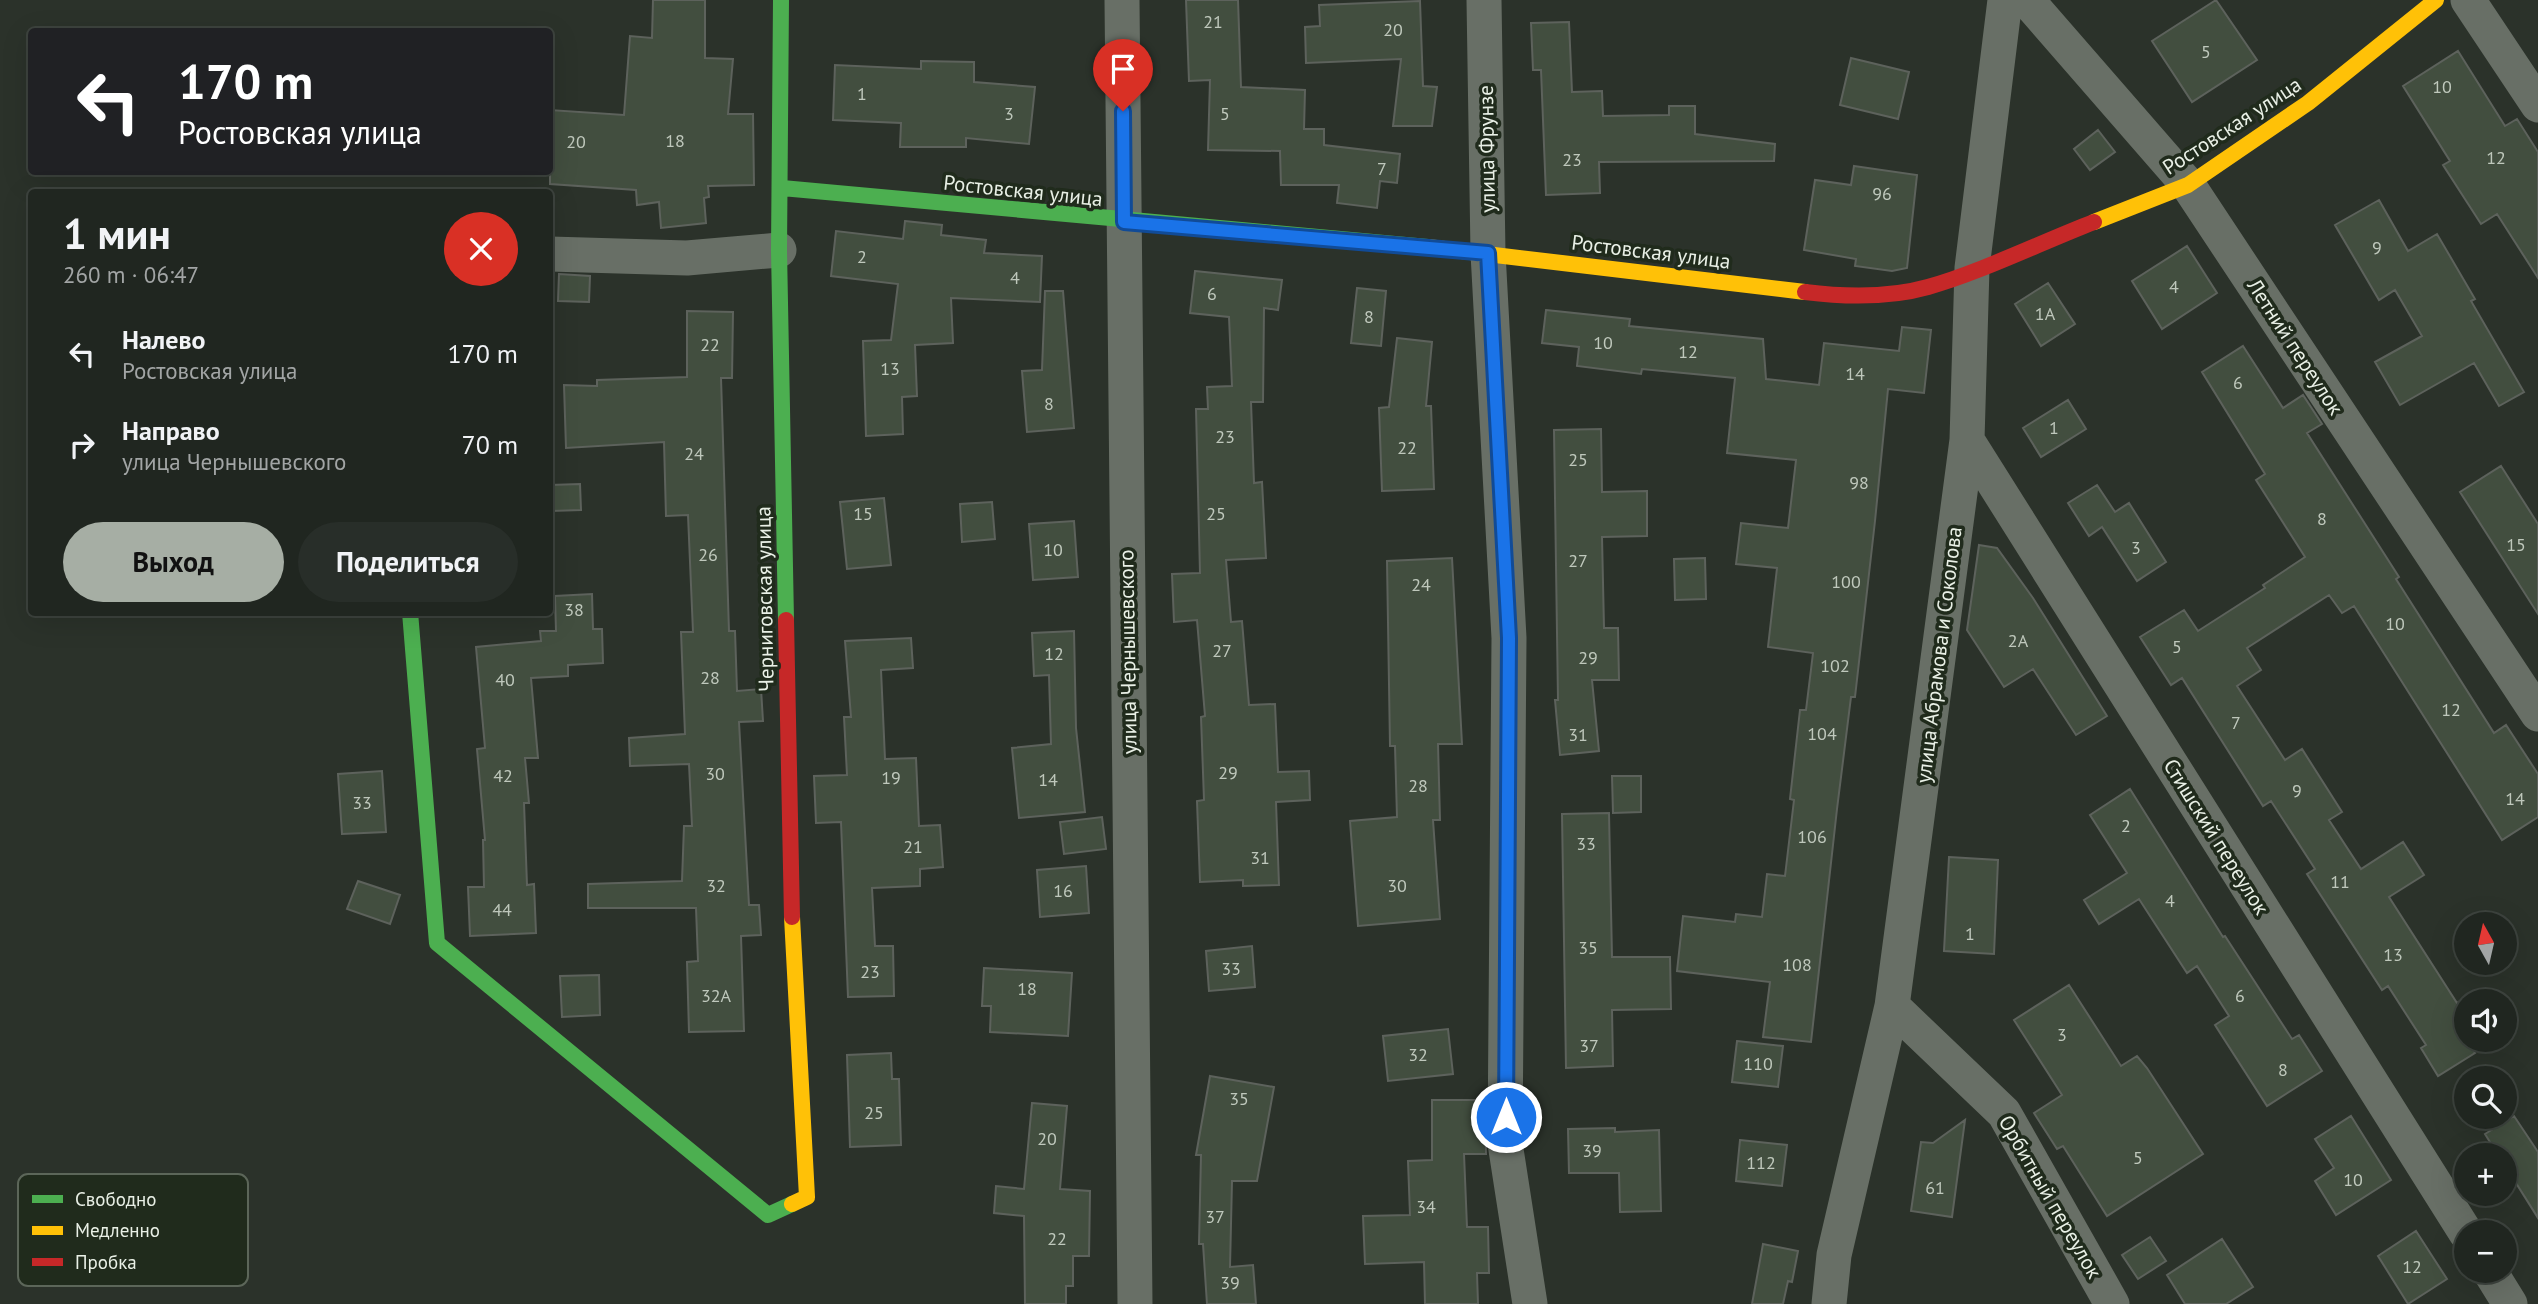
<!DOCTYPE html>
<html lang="ru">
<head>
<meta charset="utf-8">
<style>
	body { margin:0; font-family:"PT Sans",sans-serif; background:#282e29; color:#f1f3f6; height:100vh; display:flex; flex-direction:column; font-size:26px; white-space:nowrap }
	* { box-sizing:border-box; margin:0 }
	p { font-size:23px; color:#a2a5a5 }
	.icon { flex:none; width:38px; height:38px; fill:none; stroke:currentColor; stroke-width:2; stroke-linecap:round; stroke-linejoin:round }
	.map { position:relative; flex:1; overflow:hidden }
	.side { position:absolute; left:28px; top:189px; width:525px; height:427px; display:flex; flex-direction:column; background:#202620; border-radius:7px; box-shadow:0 7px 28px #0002,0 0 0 2px #3d433e }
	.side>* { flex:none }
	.hud { position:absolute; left:28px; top:28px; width:525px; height:147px; border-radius:7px; box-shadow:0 7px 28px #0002,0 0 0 2px #3d433e; background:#202124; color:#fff; overflow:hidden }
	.needle { width:46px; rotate:352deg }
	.fabs { position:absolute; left:2454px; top:912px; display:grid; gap:14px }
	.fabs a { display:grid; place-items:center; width:63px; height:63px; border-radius:50%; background:#202620; box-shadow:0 7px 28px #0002,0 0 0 2px #3d433e; font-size:35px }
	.pin { position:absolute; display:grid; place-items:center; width:60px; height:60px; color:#fff; margin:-72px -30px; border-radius:50% 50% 50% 0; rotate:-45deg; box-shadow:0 0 7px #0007 }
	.pin .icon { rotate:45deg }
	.me { position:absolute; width:77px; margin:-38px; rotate:0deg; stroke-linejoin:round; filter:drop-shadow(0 0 5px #0008) }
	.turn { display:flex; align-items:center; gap:24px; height:147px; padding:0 35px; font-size:32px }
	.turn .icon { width:91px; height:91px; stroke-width:2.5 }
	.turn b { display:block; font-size:49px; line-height:60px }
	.round { display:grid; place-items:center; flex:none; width:74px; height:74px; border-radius:37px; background:#282e29 }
	.headline { display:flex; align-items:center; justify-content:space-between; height:119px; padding:0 35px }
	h1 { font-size:42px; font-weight:700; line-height:52px }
	.action { display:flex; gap:14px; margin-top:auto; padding:14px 35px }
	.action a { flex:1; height:80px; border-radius:42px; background:#a6aea4; color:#111; font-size:28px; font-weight:700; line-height:80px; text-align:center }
	.action a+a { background:#282e29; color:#f1f3f6 }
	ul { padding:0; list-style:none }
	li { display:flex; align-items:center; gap:21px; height:91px; padding:0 35px }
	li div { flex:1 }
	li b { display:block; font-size:26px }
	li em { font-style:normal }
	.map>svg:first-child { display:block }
	.building { fill:#424e3f; stroke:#5d625c; stroke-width:2 }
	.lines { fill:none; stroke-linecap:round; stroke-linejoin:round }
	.street { stroke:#686f66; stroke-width:35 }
	.fast { stroke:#4caf50; stroke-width:16 }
	.slow { stroke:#ffc107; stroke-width:16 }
	.jam { stroke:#c62828; stroke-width:16 }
	.route-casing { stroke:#114b97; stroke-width:18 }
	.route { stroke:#1a73e8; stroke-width:12 }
	.labels { text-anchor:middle; stroke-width:7; stroke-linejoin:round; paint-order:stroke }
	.number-label { font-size:18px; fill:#bfc8bc }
	.street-label { font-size:21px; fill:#e9f0e6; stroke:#202b1c }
	.key { fill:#202b1c; stroke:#5c6659; stroke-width:2 }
	.key-label { font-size:19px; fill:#e9f0e6 }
</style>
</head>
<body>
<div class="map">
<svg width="2538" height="1304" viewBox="0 0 2538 1304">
	<rect width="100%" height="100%" fill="#2b322a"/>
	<!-- building -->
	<path class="building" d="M 653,0 L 705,0 L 705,58 L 733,59 L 728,114 L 753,114 L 754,185 L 708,186 L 709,197 L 704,198 L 706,223 L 661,228 L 659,202 L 637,205 L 636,190 L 550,184 L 550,110 L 624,115 L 630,36 L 652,38 Z
		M 1186,0 L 1238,0 L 1241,87 L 1305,90 L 1304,129 L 1324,129 L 1324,145 L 1400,154 L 1397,183 L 1380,181 L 1377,208 L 1337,203 L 1339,185 L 1281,185 L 1280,151 L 1208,150 L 1210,80 L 1189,81 Z
		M 2216,0 L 2257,60 L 2192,102 L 2152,41 Z
		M 1420,1 L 1423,86 L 1437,87 L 1432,126 L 1393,126 L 1401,59 L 1306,63 L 1305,27 L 1320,26 L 1319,5 Z
		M 1569,22 L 1572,92 L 1602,91 L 1603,116 L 1669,115 L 1669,106 L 1695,106 L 1695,134 L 1775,144 L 1774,161 L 1599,162 L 1600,193 L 1546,195 L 1541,70 L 1533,70 L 1531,23 Z
		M 2458,51 L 2505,126 L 2517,119 L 2538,152 L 2538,278 L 2497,214 L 2481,224 L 2443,165 L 2450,161 L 2403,86 Z
		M 1851,58 L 1909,72 L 1898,119 L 1840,105 Z
		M 921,61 L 974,62 L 974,82 L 1035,87 L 1029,144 L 966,138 L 966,147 L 900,147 L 901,123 L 833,120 L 835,65 L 921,69 Z
		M 2098,130 L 2115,152 L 2090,170 L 2074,149 Z
		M 1854,166 L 1917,175 L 1907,268 L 1892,271 L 1855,266 L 1856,259 L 1804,250 L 1815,180 L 1851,185 Z
		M 2379,200 L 2408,251 L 2437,234 L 2475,299 L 2471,301 L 2524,392 L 2499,406 L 2474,363 L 2400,405 L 2375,362 L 2422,336 L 2395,290 L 2379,300 L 2335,225 Z
		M 905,221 L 942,225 L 941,235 L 986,240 L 984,253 L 1042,256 L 1040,302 L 951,298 L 953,343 L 915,345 L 917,396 L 902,397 L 903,434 L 866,436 L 863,341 L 891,340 L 898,284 L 831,276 L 836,231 L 903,239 Z
		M 2187,246 L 2217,293 L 2162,329 L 2132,281 Z
		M 1195,271 L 1282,280 L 1278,310 L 1264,308 L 1263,402 L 1251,402 L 1254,483 L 1262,482 L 1266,558 L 1226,560 L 1231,622 L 1242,621 L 1249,705 L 1275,704 L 1278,772 L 1309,771 L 1310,800 L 1276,802 L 1279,885 L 1243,886 L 1243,880 L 1200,882 L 1197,801 L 1204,800 L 1201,717 L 1205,716 L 1197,620 L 1174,622 L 1172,574 L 1200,573 L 1196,409 L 1208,409 L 1207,387 L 1232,386 L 1229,317 L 1190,313 Z
		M 559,274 L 590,276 L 589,302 L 558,301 Z
		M 2048,283 L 2075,324 L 2041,346 L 2015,304 Z
		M 1357,288 L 1386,291 L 1381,346 L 1351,343 Z
		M 1045,291 L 1063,291 L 1074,428 L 1027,432 L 1022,371 L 1042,370 Z
		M 1546,310 L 1630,319 L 1629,326 L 1763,339 L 1766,379 L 1819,385 L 1824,343 L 1899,351 L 1902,327 L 1931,330 L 1924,393 L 1888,389 L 1875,521 L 1855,697 L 1851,697 L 1837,809 L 1811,1042 L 1763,1037 L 1770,982 L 1677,971 L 1683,916 L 1735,922 L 1736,914 L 1762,917 L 1767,874 L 1785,876 L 1794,800 L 1790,799 L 1800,710 L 1806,710 L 1813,653 L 1768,647 L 1777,568 L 1736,564 L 1741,523 L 1788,528 L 1796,460 L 1727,453 L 1735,378 L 1642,369 L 1641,374 L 1577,366 L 1579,347 L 1542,343 Z
		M 687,311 L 733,312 L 732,378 L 721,378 L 729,631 L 735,631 L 737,691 L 761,689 L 763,721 L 739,722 L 749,905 L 759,905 L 761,935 L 741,936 L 744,1031 L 689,1032 L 687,962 L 698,961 L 696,908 L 588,908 L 588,884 L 682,881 L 684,826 L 692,826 L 689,764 L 630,766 L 629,738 L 685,734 L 681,632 L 693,632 L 688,515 L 666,516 L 664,442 L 566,448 L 564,385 L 597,386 L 597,380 L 687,377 Z
		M 1397,338 L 1432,342 L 1426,406 L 1431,406 L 1434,489 L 1382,491 L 1379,408 L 1389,407 Z
		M 2243,346 L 2283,408 L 2303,395 L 2322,424 L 2307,433 L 2399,577 L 2396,579 L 2494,733 L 2506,725 L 2538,774 L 2538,817 L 2502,840 L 2354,606 L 2342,613 L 2329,595 L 2247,648 L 2261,670 L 2237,686 L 2285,760 L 2302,749 L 2342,812 L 2329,820 L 2361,869 L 2403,842 L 2424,875 L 2389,897 L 2457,1003 L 2466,997 L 2466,1040 L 2475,1053 L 2438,1076 L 2421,1048 L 2426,1045 L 2388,986 L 2382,990 L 2307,874 L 2315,869 L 2271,801 L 2263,806 L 2182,678 L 2171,685 L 2140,637 L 2184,610 L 2198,631 L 2265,588 L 2263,585 L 2305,557 L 2256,480 L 2265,474 L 2202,372 Z
		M 2068,400 L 2086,429 L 2041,457 L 2023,428 Z
		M 1601,429 L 1602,492 L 1647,491 L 1647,536 L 1602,537 L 1604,628 L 1618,628 L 1619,680 L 1592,680 L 1599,751 L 1560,755 L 1555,700 L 1558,700 L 1554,430 Z
		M 2501,466 L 2538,524 L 2538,614 L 2460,492 Z
		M 580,484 L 581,510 L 551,511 L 550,485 Z
		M 2097,485 L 2115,512 L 2129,503 L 2166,562 L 2137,581 L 2102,527 L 2089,536 L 2068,503 Z
		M 884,498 L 891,565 L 847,569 L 840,502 Z
		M 992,502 L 995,539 L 962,542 L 960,504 Z
		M 1074,521 L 1078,577 L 1033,580 L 1029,524 Z
		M 1979,545 L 1997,548 L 2033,598 L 2107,716 L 2076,735 L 2033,669 L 2004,687 L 1967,630 Z
		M 1452,558 L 1462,744 L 1438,744 L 1440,820 L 1433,820 L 1440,919 L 1358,926 L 1350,821 L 1397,817 L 1395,746 L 1390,746 L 1387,561 Z
		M 1705,558 L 1706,599 L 1675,600 L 1674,559 Z
		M 592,594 L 593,629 L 602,629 L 603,663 L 568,665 L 568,676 L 531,678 L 538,758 L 525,758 L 529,803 L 524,803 L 527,885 L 534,884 L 536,933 L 470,936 L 468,887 L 484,887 L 483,840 L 485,840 L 477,749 L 485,748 L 476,647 L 541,641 L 540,631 L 556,631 L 555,596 Z
		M 1074,631 L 1076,728 L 1085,812 L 1019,818 L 1012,748 L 1051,744 L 1049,675 L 1034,676 L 1032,633 Z
		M 911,638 L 913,668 L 881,670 L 885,759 L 916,758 L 919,826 L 940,825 L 943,867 L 920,869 L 920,886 L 872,888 L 875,946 L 893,946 L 894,996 L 848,997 L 841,822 L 816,823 L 814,776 L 847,775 L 844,717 L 851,717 L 845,641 Z
		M 382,771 L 386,832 L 342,834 L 338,774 Z
		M 1612,776 L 1641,776 L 1641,812 L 1613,813 Z
		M 2130,789 L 2223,937 L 2225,936 L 2292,1039 L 2299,1035 L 2322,1071 L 2267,1106 L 2215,1025 L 2229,1016 L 2197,966 L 2187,973 L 2139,899 L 2099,924 L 2084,900 L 2127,873 L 2090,815 Z
		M 1609,813 L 1612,957 L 1670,957 L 1671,1009 L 1612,1010 L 1613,1066 L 1566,1068 L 1562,814 Z
		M 1102,817 L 1106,849 L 1064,854 L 1060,822 Z
		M 1949,857 L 1998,860 L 1994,954 L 1944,951 Z
		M 1086,866 L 1089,913 L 1040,917 L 1037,870 Z
		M 358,881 L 400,895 L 390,924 L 347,909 Z
		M 1252,946 L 1255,987 L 1209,991 L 1206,951 Z
		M 984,968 L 1072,973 L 1068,1036 L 990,1032 L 991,1006 L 982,1006 Z
		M 599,975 L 600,1015 L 562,1017 L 560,976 Z
		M 2069,985 L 2121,1066 L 2137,1056 L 2147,1068 L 2203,1154 L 2107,1216 L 2063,1146 L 2057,1149 L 2034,1113 L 2062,1095 L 2014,1020 Z
		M 1448,1029 L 1453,1074 L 1388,1081 L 1383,1036 Z
		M 1737,1041 L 1783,1046 L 1778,1087 L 1732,1082 Z
		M 891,1053 L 892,1079 L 899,1079 L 901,1145 L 850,1147 L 847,1055 Z
		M 1210,1076 L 1274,1087 L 1257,1181 L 1232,1181 L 1230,1267 L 1253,1265 L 1256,1304 L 1207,1304 L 1203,1244 L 1199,1244 L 1201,1155 L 1196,1155 Z
		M 1432,1100 L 1485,1100 L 1486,1154 L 1464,1154 L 1467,1227 L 1488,1227 L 1489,1273 L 1477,1273 L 1478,1304 L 1425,1304 L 1424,1262 L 1365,1264 L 1363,1216 L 1410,1215 L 1408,1161 L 1432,1160 Z
		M 1032,1103 L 1067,1106 L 1060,1189 L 1090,1191 L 1089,1256 L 1073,1256 L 1073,1286 L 1066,1286 L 1066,1304 L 1025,1304 L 1024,1216 L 994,1213 L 996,1186 L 1024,1189 Z
		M 2351,1116 L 2391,1180 L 2336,1215 L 2315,1181 L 2334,1168 L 2315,1139 Z
		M 2514,1116 L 2538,1152 L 2538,1218 L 2504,1164 L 2504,1155 L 2498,1155 L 2485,1134 Z
		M 1965,1120 L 1952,1217 L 1911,1211 L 1921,1142 L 1933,1143 Z
		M 1615,1128 L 1615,1132 L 1659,1130 L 1661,1211 L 1620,1212 L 1619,1173 L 1569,1173 L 1568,1129 Z
		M 1740,1140 L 1787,1145 L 1782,1186 L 1736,1181 Z
		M 2416,1231 L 2447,1279 L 2408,1304 L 2378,1256 Z
		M 2150,1237 L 2166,1261 L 2138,1279 L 2122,1255 Z
		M 2222,1239 L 2253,1287 L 2226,1304 L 2185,1304 L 2167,1275 Z
		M 1763,1244 L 1798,1251 L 1792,1282 L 1788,1281 L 1783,1304 L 1752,1304 Z"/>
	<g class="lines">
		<!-- street -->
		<path class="street" d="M 1122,0 L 1135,1304
			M 1484,0 L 1488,253 L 1509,638 L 1505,1143 L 1530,1304
			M 2027,0 L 2188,185 L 2538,714
			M 2468,0 L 2538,105
			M 550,254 L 687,258 L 779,250
			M 1967,440 L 2466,1233
			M 1892,1006 L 2004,1113 L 2112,1304
			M 2489,1270 L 2510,1304
			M 1829,1304 L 1834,1255 L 1892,1006 L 1967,440 L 1972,268 L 2005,0"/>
		<!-- fast -->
		<path class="fast" d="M 781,0 L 779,250 L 786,620
			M 782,188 L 1428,247
			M 410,612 L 437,943 L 768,1215 L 792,1204"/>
		<!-- slow -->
		<path class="slow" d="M 2094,222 L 2188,185 L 2308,103 L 2436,0
			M 1428,247 L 1805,292
			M 792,917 L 807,1197 L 792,1204"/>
		<!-- jam -->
		<path class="jam" d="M 1805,292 C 1845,297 1889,298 1928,287 C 1981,272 2042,242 2094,222
			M 786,620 L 792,917"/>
	</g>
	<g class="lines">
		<defs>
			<path id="route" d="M 1123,111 L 1124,222 L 1488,253 L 1509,638 L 1506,1117"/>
		</defs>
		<!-- route casing -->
		<use href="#route" class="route-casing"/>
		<!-- route -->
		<use href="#route" class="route"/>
	</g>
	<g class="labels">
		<!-- number labels -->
		<g class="number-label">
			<text x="1213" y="28">21</text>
			<text x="1393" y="36">20</text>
			<text x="2206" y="58">5</text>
			<text x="2442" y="93">10</text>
			<text x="862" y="100">1</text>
			<text x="1009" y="120">3</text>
			<text x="1225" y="120">5</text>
			<text x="675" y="147">18</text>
			<text x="576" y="148">20</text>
			<text x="2496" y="164">12</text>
			<text x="1572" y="166">23</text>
			<text x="1382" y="175">7</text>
			<text x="1882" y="200">96</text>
			<text x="2377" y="254">9</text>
			<text x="862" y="263">2</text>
			<text x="1015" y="284">4</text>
			<text x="2174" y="293">4</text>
			<text x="1212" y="300">6</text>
			<text x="2045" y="320">1А</text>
			<text x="1369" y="323">8</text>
			<text x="1603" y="349">10</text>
			<text x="710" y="351">22</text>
			<text x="1688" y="358">12</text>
			<text x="890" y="375">13</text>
			<text x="1855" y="380">14</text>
			<text x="2238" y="389">6</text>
			<text x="1049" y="410">8</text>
			<text x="2054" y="434">1</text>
			<text x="1225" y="443">23</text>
			<text x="1407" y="454">22</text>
			<text x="694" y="460">24</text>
			<text x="1578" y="466">25</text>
			<text x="1859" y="489">98</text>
			<text x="863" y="520">15</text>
			<text x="1216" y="520">25</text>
			<text x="2322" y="525">8</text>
			<text x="2516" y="551">15</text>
			<text x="2136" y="554">3</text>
			<text x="1053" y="556">10</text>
			<text x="708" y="561">26</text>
			<text x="1578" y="567">27</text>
			<text x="1846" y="588">100</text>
			<text x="1421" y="591">24</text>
			<text x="574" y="616">38</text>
			<text x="2395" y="630">10</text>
			<text x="2018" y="647">2А</text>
			<text x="2177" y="653">5</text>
			<text x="1222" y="657">27</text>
			<text x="1054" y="660">12</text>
			<text x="1588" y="664">29</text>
			<text x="1835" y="672">102</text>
			<text x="710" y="684">28</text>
			<text x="505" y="686">40</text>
			<text x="2451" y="716">12</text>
			<text x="2236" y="729">7</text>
			<text x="1822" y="740">104</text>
			<text x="1578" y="741">31</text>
			<text x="1228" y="779">29</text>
			<text x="715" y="780">30</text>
			<text x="503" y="782">42</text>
			<text x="891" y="784">19</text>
			<text x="1048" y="786">14</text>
			<text x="1418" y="792">28</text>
			<text x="2297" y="797">9</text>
			<text x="2515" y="805">14</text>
			<text x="362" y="809">33</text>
			<text x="2126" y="832">2</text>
			<text x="1812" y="843">106</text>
			<text x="1586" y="850">33</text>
			<text x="913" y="853">21</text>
			<text x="1260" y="864">31</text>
			<text x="2340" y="888">11</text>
			<text x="716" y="892">32</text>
			<text x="1397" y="892">30</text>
			<text x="1063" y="897">16</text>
			<text x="2170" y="907">4</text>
			<text x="502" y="916">44</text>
			<text x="1970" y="940">1</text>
			<text x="1588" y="954">35</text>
			<text x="2393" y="961">13</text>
			<text x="1797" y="971">108</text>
			<text x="1231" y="975">33</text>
			<text x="870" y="978">23</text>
			<text x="1027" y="995">18</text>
			<text x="716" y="1002">32А</text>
			<text x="2240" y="1002">6</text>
			<text x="2062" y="1041">3</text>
			<text x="1589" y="1052">37</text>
			<text x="1418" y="1061">32</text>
			<text x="1758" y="1070">110</text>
			<text x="2283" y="1076">8</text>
			<text x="1239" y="1105">35</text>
			<text x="874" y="1119">25</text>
			<text x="1047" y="1145">20</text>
			<text x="1592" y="1157">39</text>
			<text x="2138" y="1164">5</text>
			<text x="1761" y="1169">112</text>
			<text x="2353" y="1186">10</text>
			<text x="1935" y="1194">61</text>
			<text x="1426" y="1213">34</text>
			<text x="1215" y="1223">37</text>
			<text x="1057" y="1245">22</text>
			<text x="2412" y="1273">12</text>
			<text x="1230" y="1289">39</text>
		</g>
		<!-- street labels -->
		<g class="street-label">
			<text transform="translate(2232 126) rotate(-33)" y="7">Ростовская улица</text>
			<text transform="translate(1487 149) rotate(-91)" y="7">улица Фрунзе</text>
			<text transform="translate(1023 191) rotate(6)" y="7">Ростовская улица</text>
			<text transform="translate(1651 252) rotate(7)" y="7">Ростовская улица</text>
			<text transform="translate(2295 347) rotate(57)" y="7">Летний переулок</text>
			<text transform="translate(765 599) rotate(-91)" y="7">Черниговская улица</text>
			<text transform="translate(1128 652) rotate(-91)" y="7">улица Чернышевского</text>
			<text transform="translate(1939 655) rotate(-83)" y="7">улица Абрамова и Соколова</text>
			<text transform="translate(2216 837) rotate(58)" y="7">Стишский переулок</text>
			<text transform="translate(2050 1197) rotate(60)" y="7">Орбитный переулок</text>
		</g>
	</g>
	<!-- legend -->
	<rect x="18" y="1174" width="230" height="112" rx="10" class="key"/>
	<rect x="32" y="1195" width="31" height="8" fill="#4caf50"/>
	<rect x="32" y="1226" width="31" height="9" fill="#ffc107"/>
	<rect x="32" y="1258" width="31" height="8" fill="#c62828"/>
	<g class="key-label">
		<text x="75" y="1206">Свободно</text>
		<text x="75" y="1237">Медленно</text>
		<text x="75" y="1269">Пробка</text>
	</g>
</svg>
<div class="fabs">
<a><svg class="needle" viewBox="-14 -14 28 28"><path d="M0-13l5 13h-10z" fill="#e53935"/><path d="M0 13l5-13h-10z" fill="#a2a5a5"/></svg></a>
<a><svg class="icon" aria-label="sound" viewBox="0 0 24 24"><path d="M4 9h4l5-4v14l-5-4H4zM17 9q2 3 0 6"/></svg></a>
<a><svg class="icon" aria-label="search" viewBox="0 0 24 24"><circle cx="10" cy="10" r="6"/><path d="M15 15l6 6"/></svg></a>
<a>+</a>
<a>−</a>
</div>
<div class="pin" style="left:1123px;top:111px;background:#d93025"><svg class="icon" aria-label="arrive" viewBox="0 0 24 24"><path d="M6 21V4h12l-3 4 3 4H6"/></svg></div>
<svg class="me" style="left:1506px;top:1117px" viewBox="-20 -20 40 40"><circle r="17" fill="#1a73e8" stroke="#fff" stroke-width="3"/><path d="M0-11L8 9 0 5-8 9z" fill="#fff"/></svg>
<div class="hud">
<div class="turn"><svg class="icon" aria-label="left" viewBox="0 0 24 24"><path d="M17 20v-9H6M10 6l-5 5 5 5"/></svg><div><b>170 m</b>Ростовская улица</div></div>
</div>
<section class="side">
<div class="headline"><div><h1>1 мин</h1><p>260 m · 06:47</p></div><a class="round" style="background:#d93025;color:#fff"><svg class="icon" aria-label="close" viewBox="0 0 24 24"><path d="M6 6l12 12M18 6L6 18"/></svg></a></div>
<ul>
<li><svg class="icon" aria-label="left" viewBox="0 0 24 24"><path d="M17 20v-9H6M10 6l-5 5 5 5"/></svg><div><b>Налево</b><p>Ростовская улица</p></div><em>170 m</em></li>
<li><svg class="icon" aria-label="right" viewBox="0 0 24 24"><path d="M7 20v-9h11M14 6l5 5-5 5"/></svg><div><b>Направо</b><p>улица Чернышевского</p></div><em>70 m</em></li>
</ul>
<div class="action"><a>Выход</a><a>Поделиться</a></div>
</section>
</div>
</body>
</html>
